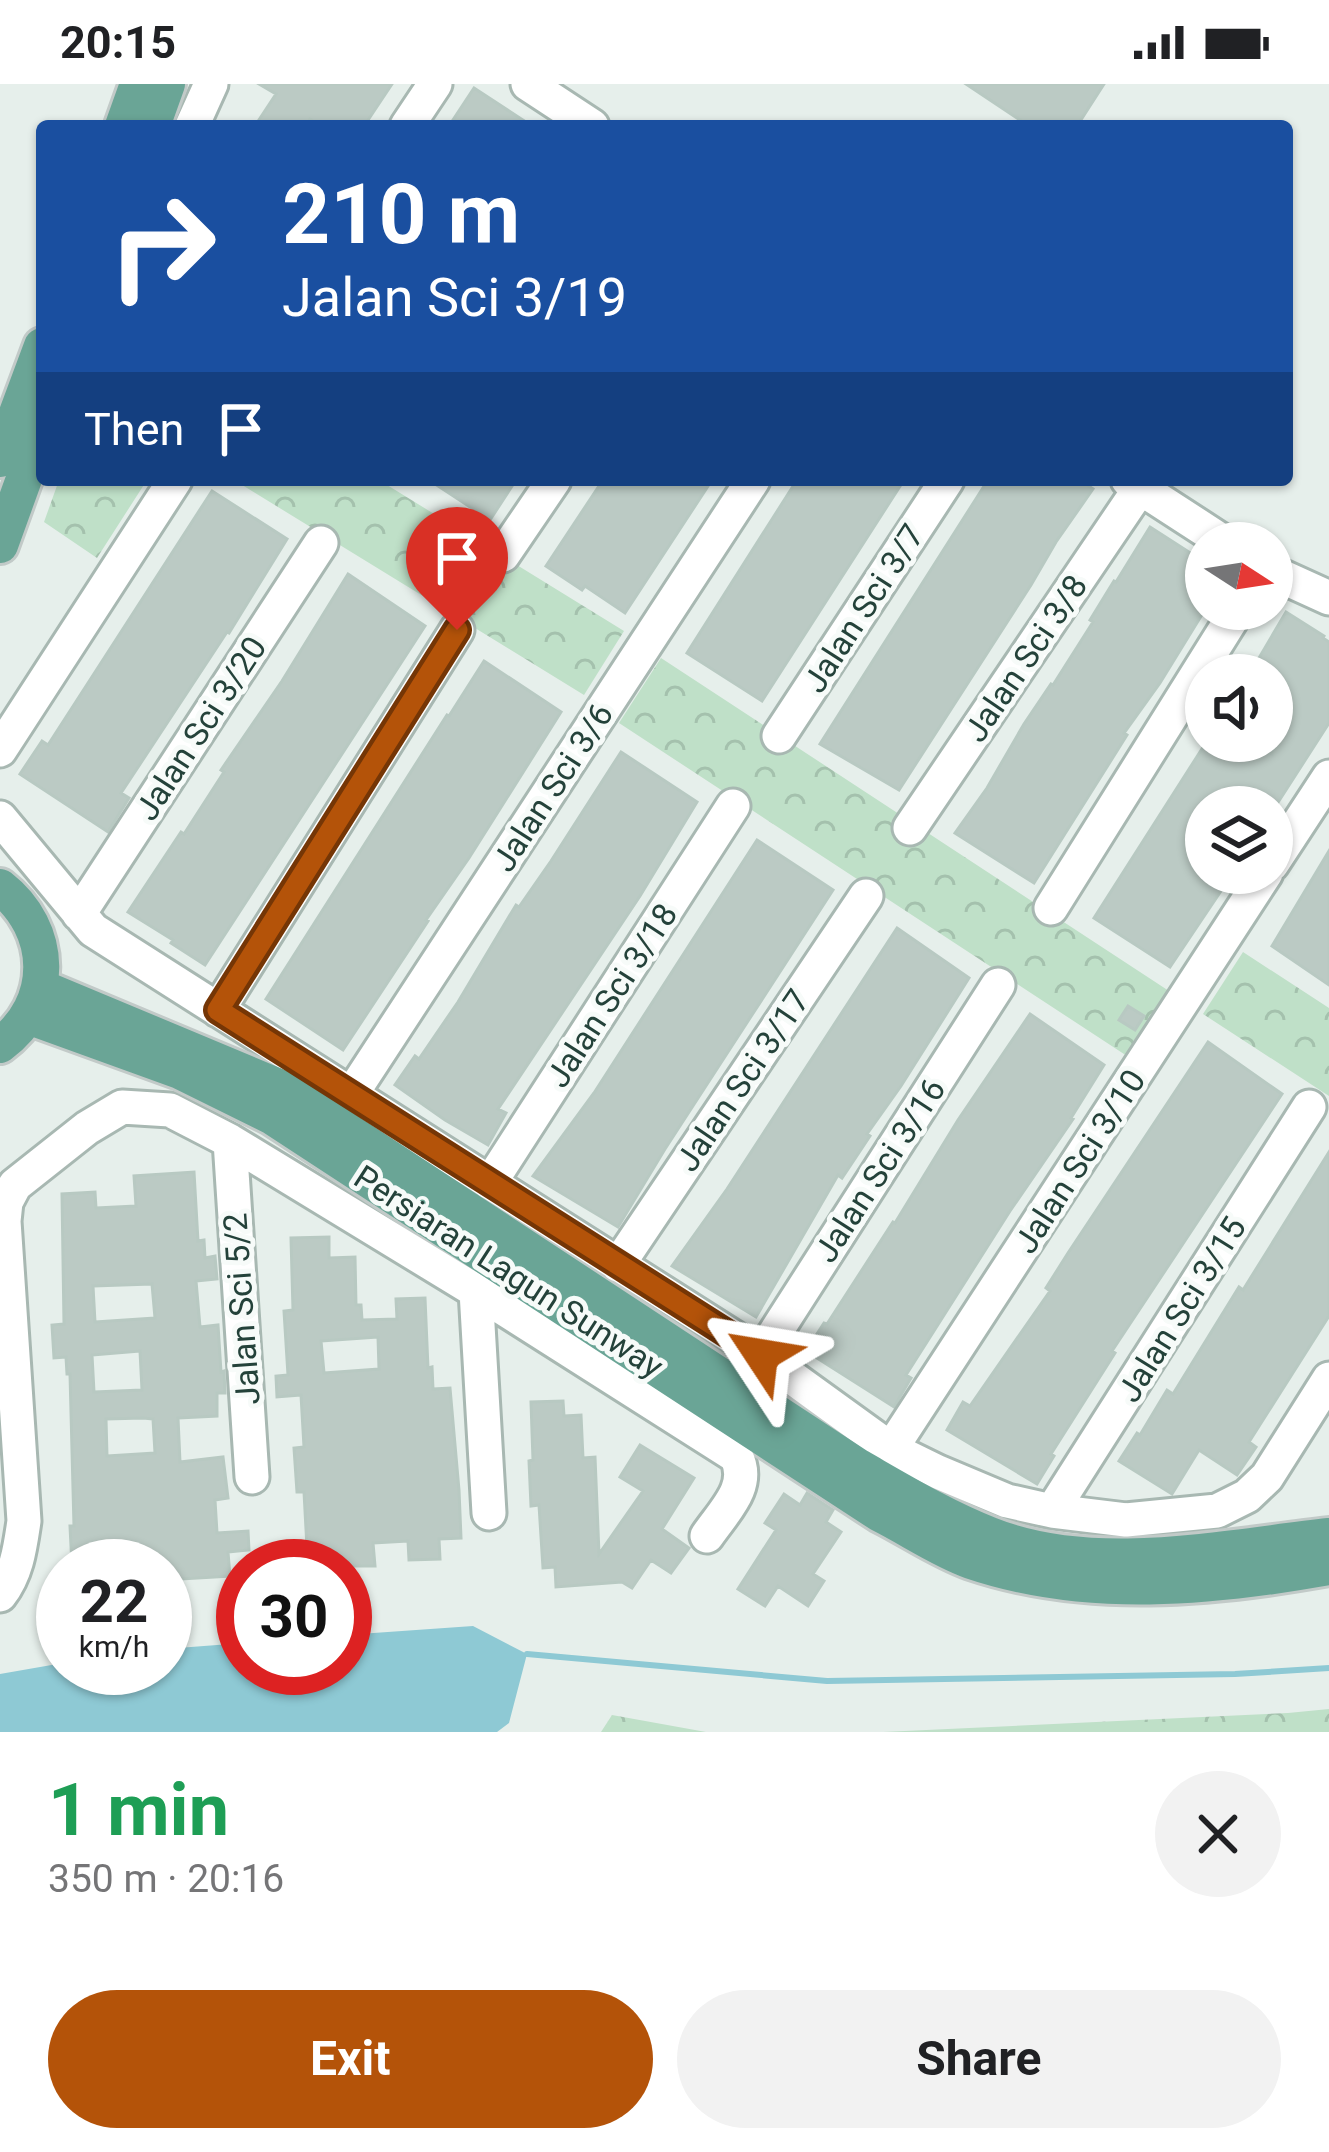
<!DOCTYPE html>
<html lang="en">
<head>
<meta charset="utf-8">
<style>
	body { margin:0; font-family:Roboto,sans-serif; background:#f2f2f2; color:#202124; height:100vh; display:flex; flex-direction:column; font-size:45px; white-space:nowrap }
	* { box-sizing:border-box; margin:0 }
	p { font-size:39px; color:#757577 }
	.icon { flex:none; width:66px; height:66px; fill:none; stroke:currentColor; stroke-width:2; stroke-linecap:round; stroke-linejoin:round }
	.map { position:relative; height:1648px; overflow:hidden }
	.sheet { display:flex; flex-direction:column; background:#fff; flex:1 }
	.sheet>* { flex:none }
	.top-card { position:absolute; left:36px; top:36px; width:1257px; height:366px; border-radius:12px; box-shadow:0 3px 9px #0004; background:#1a4fa0; color:#fff; overflow:hidden }
	.needle { width:78px; rotate:102deg }
	.fabs { position:absolute; left:1185px; top:438px; display:grid; gap:24px }
	.fabs a { display:grid; place-items:center; width:108px; height:108px; border-radius:50%; background:#fff; box-shadow:0 3px 9px #0004; font-size:60px }
	.speed { position:absolute; left:36px; top:1455px; display:flex; gap:24px; font-size:60px; font-weight:700; text-align:center }
	.speed>* { display:grid; place-content:center; width:156px; height:156px; border-radius:50%; background:#fff; box-shadow:0 3px 9px #0004; line-height:1 }
	.speed small { font-size:30px; font-weight:400 }
	.speed .limit { border:18px solid #d22; background:#fff; color:#111 }
	.pin { position:absolute; display:grid; place-items:center; width:102px; height:102px; color:#fff; margin:-123px -51px; border-radius:50% 50% 50% 0; rotate:-45deg; box-shadow:0 0 12px #0007 }
	.pin .icon { rotate:45deg }
	.me { position:absolute; width:132px; margin:-66px; rotate:303deg; stroke-linejoin:round; filter:drop-shadow(0 0 9px #0008) }
	.turn { display:flex; align-items:center; gap:42px; height:252px; padding:0 48px; font-size:54px }
	.turn .icon { width:156px; height:156px; stroke-width:2.5 }
	.turn b { display:block; font-size:84px; line-height:102px }
	.then { display:flex; align-items:center; height:114px; padding:0 48px; background:#0003; gap:24px; font-size:45px }
	.round { display:grid; place-items:center; flex:none; width:126px; height:126px; border-radius:63px; background:#f2f2f2 }
	.head { display:flex; align-items:center; justify-content:space-between; height:204px; padding:0 48px }
	h1 { font-size:72px; font-weight:700; line-height:90px; color:#1e9e55 }
	.primary-button { display:flex; gap:24px; margin-top:auto; padding:24px 48px }
	.primary-button a { flex:1; height:138px; border-radius:72px; background:#b45309; color:#fff; font-size:48px; font-weight:700; line-height:138px; text-align:center }
	.primary-button a+a { background:#f2f2f2; color:#202124 }
	.status { display:flex; justify-content:space-between; align-items:center; height:84px; padding:0 60px; background:#fff; direction:ltr }
	.status svg { height:33px; fill:currentColor }
	.map>svg:first-child { display:block }
	.forest { fill:url(#forest-crowns) }
	.water { fill:#8ec9d4 }
	.lines { fill:none; stroke-linecap:round; stroke-linejoin:round }
	.stream { stroke:#8ec9d4; stroke-width:6 }
	.building { fill:#bbcac4; stroke:#b8c9c2; stroke-width:3; fill-rule:evenodd }
	.minor-casing { stroke:#a8b8b2; stroke-width:39 }
	.major-casing { stroke:#c2cac8; stroke-width:42 }
	.minor { stroke:#fff; stroke-width:33 }
	.major { stroke:#6aa596; stroke-width:36 }
	.route-casing { stroke:#753606; stroke-width:30 }
	.route { stroke:#b45309; stroke-width:21 }
	.labels { text-anchor:middle; stroke-width:10; stroke-linejoin:round; paint-order:stroke }
	.street-label { font-size:33px; fill:#24423a; stroke:#f7fbf9 }
</style>
</head>
<body>
<div class="status"><b>20:15</b><svg viewBox="0 0 49 12"><path d="M0 12V9h3v3zM5 12V6h3v6zM10 12V3h3v9zM15 12V0h3v12zM26 1h20v11H26zM47 4h2v5h-2z"/></svg></div>
<div class="map">
<svg width="1329" height="1648" viewBox="0 0 1329 1648">
	<defs>
		<pattern id="forest-crowns" width="20" height="18" patternUnits="userSpaceOnUse" patternTransform="scale(3)"><rect width="20" height="18" fill="#bfe0c8"/><path d="M2 6a3 3 0 1 1 6 0M12 15a3 3 0 1 1 6 0" fill="none" stroke="#a4c1ad"/></pattern>
	</defs>
	<rect width="100%" height="100%" fill="#e6efeb"/>
	<!-- forest -->
	<path class="forest" d="M 59,396 L 147,396 L 97,474 L 44,438 Z
		M 234,396 L 379,396 L 624,547 L 584,611 Z
		M 661,574 L 1169,907 L 1127,972 L 619,639 Z
		M 1243,868 L 1329,924 L 1329,1012 L 1203,930 Z
		M 1329,1625 L 1329,1648 L 883,1648 L 1288,1629 Z
		M 612,1631 L 706,1648 L 601,1648 Z"/>
	<!-- water -->
	<path class="water" d="M 473,1542 L 527,1570 L 509,1639 L 497,1648 L 0,1648 L 0,1590 L 63,1579 L 63,1584 L 165,1584 L 165,1565 L 243,1559 L 243,1584 L 345,1584 L 345,1551 Z"/>
	<g class="lines">
		<!-- stream -->
		<path class="stream" d="M 527,1570 L 827,1597 L 1235,1590 L 1329,1584"/>
	</g>
	<!-- building -->
	<path class="building" d="M 259,0 L 392,0 L 364,42 L 320,42 L 310,35 L 306,42 L 255,42 L 276,10 Z
		M 966,0 L 1104,0 L 1077,42 L 1029,42 Z
		M 474,4 L 532,42 L 449,42 Z
		M 429,396 L 516,396 L 490,436 Z
		M 603,396 L 712,396 L 625,529 L 585,502 L 582,506 L 546,482 Z
		M 797,396 L 904,396 L 762,617 L 687,569 Z
		M 988,396 L 1080,396 L 1093,405 L 1056,458 L 1031,501 L 899,706 L 820,660 Z
		M 212,407 L 287,455 L 229,549 L 227,548 L 121,709 L 129,714 L 108,748 L 20,690 L 42,657 L 48,661 Z
		M 1150,443 L 1206,479 L 1206,524 L 1160,599 L 1124,649 L 1127,651 L 1034,799 L 955,749 L 987,704 L 1024,640 L 1051,600 L 1053,601 L 1093,538 L 1090,536 L 1114,497 L 1116,498 Z
		M 348,490 L 425,542 L 205,881 L 171,859 L 173,856 L 128,828 L 181,748 L 184,750 L 224,688 L 221,686 L 282,597 Z
		M 1286,528 L 1324,552 L 1323,554 L 1329,558 L 1329,639 L 1275,723 L 1206,723 L 1206,789 L 1233,789 L 1170,883 L 1094,834 L 1207,657 L 1250,657 L 1272,670 L 1272,591 L 1249,591 Z
		M 484,577 L 561,628 L 469,774 L 426,836 L 428,837 L 343,966 L 266,915 L 447,631 L 449,632 Z
		M 621,668 L 697,718 L 640,812 L 498,1025 L 506,1029 L 488,1061 L 445,1036 L 395,1001 L 415,972 L 419,975 L 458,918 L 516,821 L 519,823 L 551,777 Z
		M 757,756 L 833,806 L 665,1065 L 618,1143 L 533,1092 L 594,1009 Z
		M 1329,767 L 1329,901 L 1272,862 Z
		M 897,844 L 969,894 L 901,1002 L 867,1050 L 870,1052 L 842,1094 L 838,1091 L 756,1233 L 672,1182 L 727,1105 Z
		M 1128,922 L 1144,932 L 1135,946 L 1119,936 Z
		M 1030,930 L 1104,981 L 1071,1034 L 1073,1035 L 1010,1127 L 906,1291 L 911,1294 L 894,1323 L 806,1267 L 824,1239 L 827,1240 L 893,1138 L 895,1139 L 958,1036 Z
		M 1208,958 L 1282,1010 L 1112,1267 L 1115,1269 L 1051,1370 L 1054,1372 L 1037,1400 L 947,1346 L 963,1318 L 970,1322 L 1050,1207 L 1046,1204 L 1068,1169 Z
		M 1329,1068 L 1329,1232 L 1249,1358 L 1256,1363 L 1237,1391 L 1199,1366 L 1172,1410 L 1119,1377 L 1137,1349 L 1140,1351 L 1167,1306 L 1173,1310 L 1239,1203 L 1243,1206 Z
		M 194,1088 L 198,1157 L 204,1156 L 205,1174 L 215,1172 L 217,1195 L 196,1197 L 200,1243 L 218,1241 L 221,1288 L 224,1287 L 225,1309 L 217,1309 L 217,1332 L 178,1334 L 180,1378 L 223,1373 L 228,1414 L 215,1416 L 217,1449 L 248,1447 L 249,1466 L 228,1468 L 230,1492 L 165,1496 L 165,1482 L 153,1482 L 153,1479 L 72,1482 L 70,1442 L 74,1442 L 70,1290 L 67,1290 L 66,1273 L 54,1274 L 52,1241 L 64,1240 L 62,1110 L 95,1108 L 96,1124 L 136,1122 L 134,1092 ZM 152,1200 L 155,1234 L 95,1238 L 93,1202 ZM 140,1267 L 142,1306 L 94,1308 L 92,1271 ZM 143,1334 L 153,1335 L 155,1369 L 107,1372 L 106,1335 Z
		M 329,1153 L 329,1174 L 355,1173 L 356,1221 L 361,1221 L 362,1236 L 397,1235 L 396,1215 L 425,1214 L 428,1284 L 432,1283 L 433,1305 L 450,1304 L 459,1406 L 461,1454 L 439,1455 L 440,1475 L 409,1476 L 408,1457 L 373,1459 L 375,1482 L 308,1482 L 304,1408 L 297,1408 L 294,1364 L 304,1363 L 301,1311 L 277,1313 L 276,1292 L 288,1291 L 284,1227 L 293,1226 L 291,1154 ZM 378,1253 L 379,1285 L 324,1289 L 321,1257 Z
		M 563,1317 L 564,1332 L 581,1331 L 583,1374 L 595,1373 L 599,1470 L 643,1407 L 620,1393 L 640,1361 L 694,1394 L 662,1445 L 689,1464 L 671,1489 L 651,1476 L 632,1504 L 622,1498 L 556,1503 L 555,1483 L 543,1484 L 539,1421 L 531,1422 L 529,1377 L 533,1376 L 531,1318 Z
		M 807,1409 L 833,1426 L 826,1438 L 841,1448 L 813,1490 L 824,1497 L 808,1522 L 778,1502 L 765,1522 L 738,1505 L 776,1446 L 765,1439 L 784,1410 L 800,1421 Z"/>
	<g class="lines">
		<defs>
			<path id="minor" d="M 528,0 L 592,42
				M 192,42 L 211,0
				M 407,42 L 435,0
				M 1128,396 L 1225,459
				M 503,471 L 554,396
				M 1272,488 L 1329,514
				M 779,652 L 947,396
				M 0,666 L 175,396
				M 0,734 L 93,846 L 761,1271 L 891,1365 L 938,1388 L 1007,1417 L 1052,1427 L 1126,1436 L 1217,1427 L 1247,1412 L 1267,1393 L 1329,1295
				M 910,744 L 1140,404
				M 1272,780 L 1329,693
				M 1051,824 L 1238,525
				M 79,830 L 321,459
				M 218,926 L 457,546
				M 351,1011 L 753,396
				M 230,1057 L 252,1393
				M 490,1099 L 733,722
				M 618,1181 L 866,812
				M 476,1207 L 489,1429
				M 761,1271 L 998,901
				M 891,1365 L 1266,789
				M 1052,1427 L 1309,1023
				M 0,1511 C 17,1489 20,1464 24,1437 L 4,1137 L 6,1118 L 15,1101 L 87,1044 L 122,1023 L 170,1026 L 230,1057 L 476,1207 L 736,1372 C 752,1402 724,1427 707,1452"/>
			<path id="major" d="M 123,42 L 138,0
				M 152,42 L 167,0
				M 0,375 L 42,262
				M 0,461 L 42,345
				M 0,803 C 54,845 56,920 0,961
				M 40,903 L 284,1005 L 859,1383 C 901,1407 944,1433 990,1451 C 1093,1492 1221,1464 1329,1452
				M 28,932 L 180,987 L 271,1032 L 880,1430 C 910,1445 940,1466 971,1477 C 1086,1516 1212,1504 1329,1483"/>
		</defs>
		<!-- minor casing -->
		<use href="#minor" class="minor-casing"/>
		<!-- major casing -->
		<use href="#major" class="major-casing"/>
		<!-- minor -->
		<use href="#minor" class="minor"/>
		<!-- major -->
		<use href="#major" class="major"/>
	</g>
	<g class="lines">
		<defs>
			<path id="route" d="M 457,546 L 218,926 L 761,1271"/>
		</defs>
		<!-- route casing -->
		<use href="#route" class="route-casing"/>
		<!-- route -->
		<use href="#route" class="route"/>
	</g>
	<g class="labels">
		<!-- street labels -->
		<g class="street-label">
			<text transform="translate(863 524) rotate(-57)" y="12">Jalan Sci 3/7</text>
			<text transform="translate(1025 574) rotate(-56)" y="12">Jalan Sci 3/8</text>
			<text transform="translate(200 644) rotate(-57)" y="12">Jalan Sci 3/20</text>
			<text transform="translate(552 703) rotate(-57)" y="12">Jalan Sci 3/6</text>
			<text transform="translate(611 911) rotate(-57)" y="12">Jalan Sci 3/18</text>
			<text transform="translate(742 996) rotate(-56)" y="12">Jalan Sci 3/17</text>
			<text transform="translate(1079 1077) rotate(-57)" y="12">Jalan Sci 3/10</text>
			<text transform="translate(879 1086) rotate(-57)" y="12">Jalan Sci 3/16</text>
			<text transform="translate(509 1187) rotate(33)" y="12">Persiaran Lagun Sunway</text>
			<text transform="translate(241 1225) rotate(-94)" y="12">Jalan Sci 5/2</text>
			<text transform="translate(1181 1225) rotate(-58)" y="12">Jalan Sci 3/15</text>
		</g>
	</g>
</svg>
<div class="fabs">
<a><svg class="needle" viewBox="-14 -14 28 28"><path d="M0-13l5 13h-10z" fill="#e53935"/><path d="M0 13l5-13h-10z" fill="#757577"/></svg></a>
<a><svg class="icon" aria-label="sound" viewBox="0 0 24 24"><path d="M4 9h4l5-4v14l-5-4H4zM17 9q2 3 0 6"/></svg></a>
<a><svg class="icon" aria-label="layers" viewBox="0 0 24 24"><path d="M12 4l9 5-9 5-9-5zM3 14l9 5 9-5"/></svg></a>
</div>
<div class="speed"><div>22<small>km/h</small></div><div class="limit">30</div></div>
<div class="pin" style="left:457px;top:546px;background:#d93025"><svg class="icon" aria-label="arrive" viewBox="0 0 24 24"><path d="M6 21V4h12l-3 4 3 4H6"/></svg></div>
<svg class="me" style="left:761px;top:1271px" viewBox="-20 -20 40 40"><path d="M0-17L14 15 0 8-14 15z" fill="#b45309" stroke="#fff" stroke-width="4"/></svg>
<div class="top-card">
<div class="turn"><svg class="icon" aria-label="right" viewBox="0 0 24 24"><path d="M7 20v-9h11M14 6l5 5-5 5"/></svg><div><b>210 m</b>Jalan Sci 3/19</div></div>
<div class="then">Then<svg class="icon" aria-label="arrive" viewBox="0 0 24 24"><path d="M6 21V4h12l-3 4 3 4H6"/></svg></div>
</div>
</div>
<section class="sheet">
<div class="head"><div><h1>1 min</h1><p>350 m · 20:16</p></div><a class="round"><svg class="icon" aria-label="close" viewBox="0 0 24 24"><path d="M6 6l12 12M18 6L6 18"/></svg></a></div>
<div class="primary-button"><a>Exit</a><a>Share</a></div>
</section>
</body>
</html>
